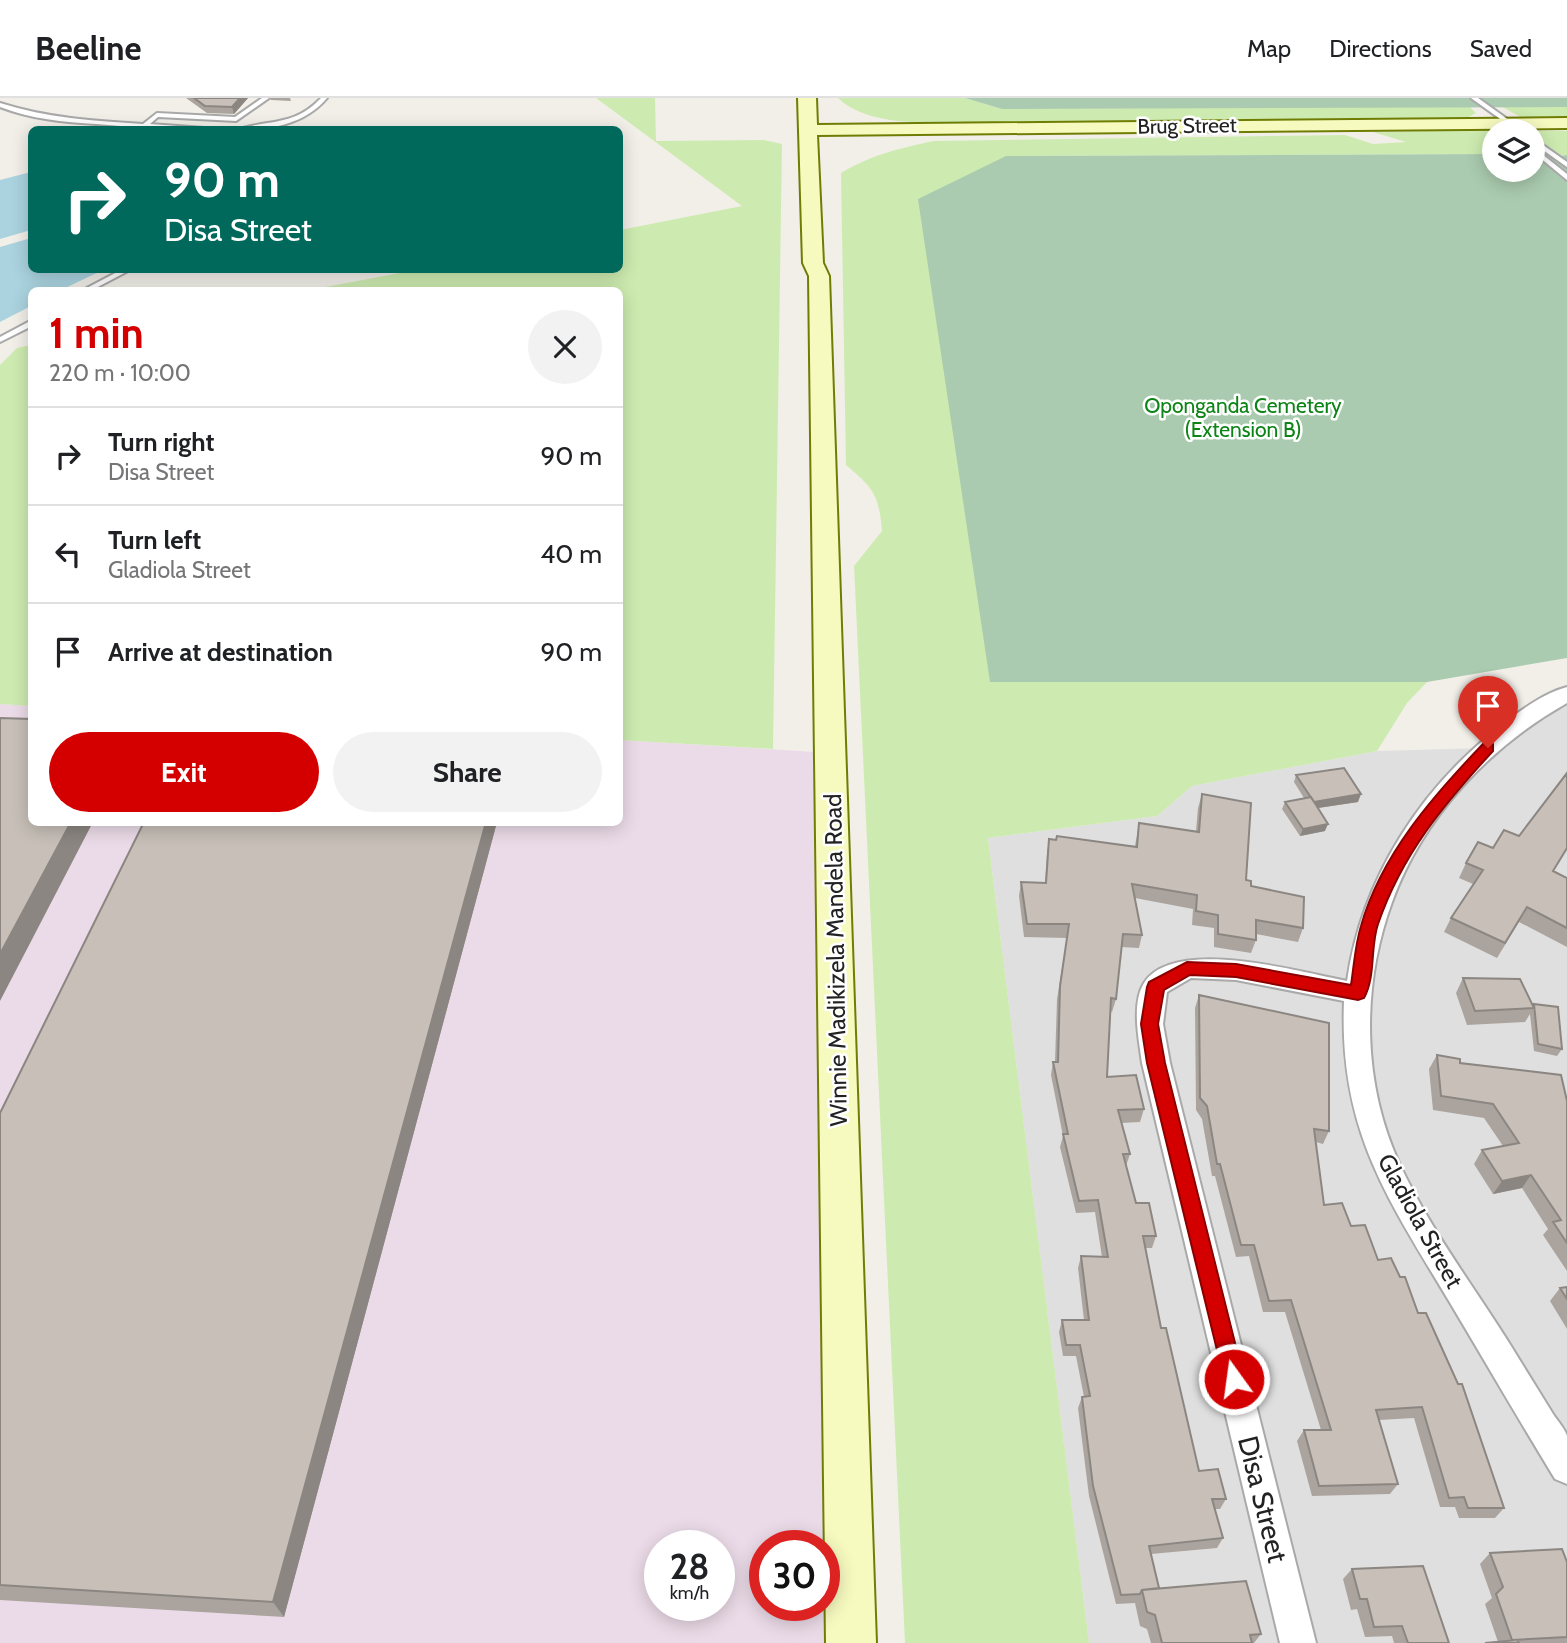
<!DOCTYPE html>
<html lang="en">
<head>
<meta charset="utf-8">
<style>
	body { margin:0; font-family:Cabin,sans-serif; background:#f2f2f2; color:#202124; height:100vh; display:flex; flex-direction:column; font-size:26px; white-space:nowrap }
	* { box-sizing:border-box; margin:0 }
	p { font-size:23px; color:#757577 }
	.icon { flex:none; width:38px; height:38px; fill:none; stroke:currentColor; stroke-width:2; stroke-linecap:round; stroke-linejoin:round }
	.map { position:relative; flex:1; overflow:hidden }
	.details { position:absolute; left:28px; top:189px; width:595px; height:539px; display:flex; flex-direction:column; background:#fff; border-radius:10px; box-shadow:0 4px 18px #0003 }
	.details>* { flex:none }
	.hud { position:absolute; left:28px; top:28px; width:595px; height:147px; border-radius:10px; box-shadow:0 4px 18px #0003; background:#00695c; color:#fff; overflow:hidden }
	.buttons { position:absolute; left:1482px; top:21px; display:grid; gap:14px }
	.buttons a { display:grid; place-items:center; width:63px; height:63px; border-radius:50%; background:#fff; box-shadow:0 4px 18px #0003; font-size:35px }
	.speed { position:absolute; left:644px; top:1432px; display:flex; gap:14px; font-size:35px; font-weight:700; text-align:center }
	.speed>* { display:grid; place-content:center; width:91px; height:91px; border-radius:50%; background:#fff; box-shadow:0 4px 18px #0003; line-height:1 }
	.speed small { font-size:18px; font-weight:400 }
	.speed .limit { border:10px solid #d22; background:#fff; color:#111 }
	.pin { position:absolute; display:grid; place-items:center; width:60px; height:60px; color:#fff; margin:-72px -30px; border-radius:50% 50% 50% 0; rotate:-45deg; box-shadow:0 0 7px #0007 }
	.pin .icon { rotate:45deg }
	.me { position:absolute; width:77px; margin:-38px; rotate:346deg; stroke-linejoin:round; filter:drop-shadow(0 0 5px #0008) }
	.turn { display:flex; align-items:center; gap:24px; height:147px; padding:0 21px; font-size:32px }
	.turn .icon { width:91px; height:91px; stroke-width:2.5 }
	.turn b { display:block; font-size:49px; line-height:60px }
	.round { display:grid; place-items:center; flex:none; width:74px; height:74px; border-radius:37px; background:#f2f2f2 }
	.head { display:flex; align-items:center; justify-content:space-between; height:119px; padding:0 21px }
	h1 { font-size:42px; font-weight:700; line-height:52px; color:#d40000 }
	.button { display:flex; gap:14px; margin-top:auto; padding:14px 21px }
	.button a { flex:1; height:80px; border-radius:42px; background:#d40000; color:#fff; font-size:28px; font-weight:700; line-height:80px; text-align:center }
	.button a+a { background:#f2f2f2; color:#202124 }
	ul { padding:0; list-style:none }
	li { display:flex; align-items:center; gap:21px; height:98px; padding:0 21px; border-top:2px solid #e0e0e0 }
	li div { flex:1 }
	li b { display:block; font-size:26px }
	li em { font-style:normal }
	header { display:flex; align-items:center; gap:42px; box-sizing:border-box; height:98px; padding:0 35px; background:#fff; border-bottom:2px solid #e0e0e0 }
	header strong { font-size:33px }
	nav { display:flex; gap:38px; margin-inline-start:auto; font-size:24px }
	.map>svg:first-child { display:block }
	.residential { fill:#e0dfdf }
	.industrial { fill:#ebdbe8; fill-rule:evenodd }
	.grass { fill:#cdebb0 }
	.cemetery { fill:#aacbaf }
	.water { fill:#aad3df }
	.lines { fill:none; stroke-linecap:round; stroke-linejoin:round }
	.lane-casing { stroke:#a9a9a9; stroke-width:4 }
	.street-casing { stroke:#a9a9a9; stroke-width:4 }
	.secondary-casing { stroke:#707d05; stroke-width:4 }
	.lane { fill:#fff; fill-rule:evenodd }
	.street { fill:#fff; fill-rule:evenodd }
	.secondary { fill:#f7fabf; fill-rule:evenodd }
	.wall { fill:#aba49e }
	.shaded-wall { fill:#8b8681 }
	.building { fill:#c7bfb8; stroke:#8b8681; stroke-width:2 }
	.route { fill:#d40000; stroke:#8a0000; stroke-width:2 }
	.labels { text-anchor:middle; stroke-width:5; stroke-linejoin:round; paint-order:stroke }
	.far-street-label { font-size:21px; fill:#222; stroke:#fff }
	.far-park-label { font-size:21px; fill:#0c8416; stroke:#fff }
	.street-label { font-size:24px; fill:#222; stroke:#fff }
	.near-street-label { font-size:28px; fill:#222; stroke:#fff }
</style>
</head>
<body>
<header>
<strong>Beeline</strong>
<nav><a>Map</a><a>Directions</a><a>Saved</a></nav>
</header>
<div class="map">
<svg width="1567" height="1545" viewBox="0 0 1567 1545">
	<rect width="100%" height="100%" fill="#f2efe9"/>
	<!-- residential -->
	<path class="residential" d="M 1567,596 L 1567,1545 L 1089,1545 L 988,740 L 1157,718 L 1192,688 L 1377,653 L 1488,650 Z"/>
	<!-- industrial -->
	<path class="industrial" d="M 0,606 L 31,608 L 32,724 L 620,724 L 620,642 L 831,655 L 854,1545 L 0,1545 ZM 660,1447 L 719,1447 L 719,1507 L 660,1507 ZM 765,1447 L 824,1447 L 824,1507 L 765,1507 Z"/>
	<!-- grass -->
	<path class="grass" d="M 596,0 L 655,0 L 656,43 L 764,42 L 782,46 L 773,651 L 620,642 L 620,192 L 309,192 L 416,172 L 620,172 L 620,132 L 742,108 Z
		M 838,0 L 965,0 L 1002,11 L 1469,8 L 1476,15 L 1467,20 L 945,26 C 911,24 864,25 838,0 Z
		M 1501,8 L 1567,9 L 1567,22 L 1524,21 Z
		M 1489,32 L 1567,33 L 1567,57 L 1561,57 L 1564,60 L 1536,61 L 1533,58 L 1533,33 L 1494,33 L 1494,56 L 1006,58 L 990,584 L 1427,584 L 1407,605 L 1377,653 L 1192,688 L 1157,718 L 988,740 L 1089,1545 L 905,1545 L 854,468 L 882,433 C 879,396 873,390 846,367 L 841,75 C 871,57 900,50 934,43 L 1345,37 L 1373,46 L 1406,44 L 1373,34 Z
		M 31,247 L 32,247 L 31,608 L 0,606 L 0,267 L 17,250 Z"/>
	<!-- cemetery -->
	<path class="cemetery" d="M 965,0 L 1567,0 L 1567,9 L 1002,11 Z
		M 1494,56 L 1494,72 L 1533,72 L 1533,58 L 1536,61 L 1567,57 L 1567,560 L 1427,584 L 990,584 L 918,101 L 1006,58 Z"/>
	<!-- water -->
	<path class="water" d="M 31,74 L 31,132 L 0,141 L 0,82 Z
		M 31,140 L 32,172 L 103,172 L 61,192 L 32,192 L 31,208 L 0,224 L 0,149 Z"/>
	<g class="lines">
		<defs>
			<path id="lane" d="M 262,0 L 269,0 L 236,23 L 158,19 L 150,26 L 232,32 C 187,32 141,30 96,26 C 63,24 31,21 0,9 L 0,5 C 47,20 94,23 143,26 L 157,15 L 235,19 Z
				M 321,0 L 327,0 C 304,27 270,32 236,32 C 268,21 294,29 321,0 Z
				M 1471,0 L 1478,0 L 1524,33 L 1517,33 Z
				M 1533,40 L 1567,64 L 1567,69 L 1533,45 Z
				M 1533,49 L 1567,76 L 1567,82 L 1533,54 Z
				M 121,172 L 130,172 L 92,192 L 83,192 Z
				M 32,222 L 32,228 L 0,244 L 0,239 Z"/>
			<path id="street" d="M 1567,589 L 1567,605 C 1489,649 1423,719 1392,804 C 1361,889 1362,985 1400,1067 C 1430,1131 1474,1189 1511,1248 C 1525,1271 1539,1293 1553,1316 C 1557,1322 1565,1331 1567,1338 C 1567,1351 1567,1372 1567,1386 L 1555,1381 C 1519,1322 1484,1262 1449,1203 C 1386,1098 1339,1031 1344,903 L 1236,882 L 1191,880 L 1167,894 L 1163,926 L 1170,965 L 1316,1545 L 1280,1545 L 1142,965 C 1139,942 1131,906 1144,885 C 1174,838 1301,874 1347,883 C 1362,780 1421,689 1502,627 C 1521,612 1544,595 1567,589 Z"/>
			<path id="secondary" d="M 798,0 L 816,0 L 817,27 L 1567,20 L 1567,30 L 817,37 L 823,165 L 829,178 L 876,1545 L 826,1545 L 809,178 L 803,165 Z"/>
		</defs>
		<!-- lane casing -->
		<use href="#lane" class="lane-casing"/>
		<!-- street casing -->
		<use href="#street" class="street-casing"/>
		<!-- secondary casing -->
		<use href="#secondary" class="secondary-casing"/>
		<!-- lane -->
		<use href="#lane" class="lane"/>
		<!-- street -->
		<use href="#street" class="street"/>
		<!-- secondary -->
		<use href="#secondary" class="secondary"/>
	</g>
	<!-- wall -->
	<path class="wall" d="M 186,0 L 250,0 L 248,0 L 234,16 L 207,15 Z
		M 270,0 L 290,0 L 291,3 L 271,2 Z
		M 1296,677 L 1358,704 L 1318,710 L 1325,733 L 1300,738 L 1282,711 L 1285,704 L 1304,700 L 1294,684 Z
		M 1202,696 L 1246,782 L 1251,788 L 1303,830 L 1298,844 L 1256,836 L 1256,842 L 1251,855 L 1214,849 L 1214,830 L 1192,827 L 1193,811 L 1135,800 L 1142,837 L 1139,850 L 1121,849 L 1116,901 L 1112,914 L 1110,913 L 1107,979 L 1144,1011 L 1140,1024 L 1121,1025 L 1130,1056 L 1126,1068 L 1136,1105 L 1156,1138 L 1152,1150 L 1145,1150 L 1161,1230 L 1199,1373 L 1226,1401 L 1220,1411 L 1215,1411 L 1223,1440 L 1217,1450 L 1151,1456 L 1159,1490 L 1261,1536 L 1254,1545 L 1151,1545 L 1147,1531 L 1140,1528 L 1135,1505 L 1116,1506 L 1089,1398 L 1078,1310 L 1082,1299 L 1084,1299 L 1076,1258 L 1063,1258 L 1059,1234 L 1062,1222 L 1084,1222 L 1078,1170 L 1081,1158 L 1102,1159 L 1095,1114 L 1076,1115 L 1060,1049 L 1063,1038 L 1051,977 L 1053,964 L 1055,964 L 1057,901 L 1067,840 L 1024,839 L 1019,798 L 1021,784 L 1045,785 L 1047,754 L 1049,741 L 1135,748 L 1139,725 L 1196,733 L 1198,710 Z
		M 144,724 L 497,724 L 284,1519 L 0,1502 L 0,1015 Z
		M 1466,765 L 1553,774 L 1567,780 L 1567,849 L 1519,824 L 1497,860 L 1444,834 L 1451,820 L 1473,786 L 1459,780 Z
		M 1463,880 L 1533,908 L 1534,906 L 1562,951 L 1557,958 L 1534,953 L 1530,916 L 1525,924 L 1467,927 L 1456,895 Z
		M 1199,897 L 1329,1033 L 1323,1046 L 1316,1044 L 1324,1107 L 1351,1128 L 1418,1215 L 1504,1410 L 1495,1420 L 1459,1420 L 1455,1409 L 1440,1409 L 1414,1320 L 1379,1322 L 1398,1386 L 1390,1396 L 1312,1398 L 1297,1343 L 1304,1332 L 1321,1332 L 1285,1214 L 1263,1214 L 1249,1158 L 1236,1159 L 1215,1078 L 1212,1078 L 1202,1021 L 1196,1012 L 1195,910 Z
		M 1437,957 L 1567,1003 L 1567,1173 L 1543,1137 L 1548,1131 L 1522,1090 L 1493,1096 L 1474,1066 L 1482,1052 L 1503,1048 L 1484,1020 L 1433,1012 L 1429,971 Z
		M 1567,1189 L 1567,1231 L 1550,1203 L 1560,1190 Z
		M 1490,1455 L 1567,1464 L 1567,1545 L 1485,1545 L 1498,1544 L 1485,1506 L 1492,1500 L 1480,1466 Z
		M 1352,1471 L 1449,1545 L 1394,1545 L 1392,1538 L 1365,1539 L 1357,1511 L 1351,1512 L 1343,1481 Z"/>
	<!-- shaded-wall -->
	<path class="shaded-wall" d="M 240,0 L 250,0 L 248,0 L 234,16 L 232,9 Z
		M 1361,696 L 1358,704 L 1311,711 L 1314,704 Z
		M 71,724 L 93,724 L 0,903 L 0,856 Z
		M 486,724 L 497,724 L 284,1519 L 273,1504 Z
		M 1328,726 L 1325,733 L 1300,738 L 1303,731 Z
		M 1531,1077 L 1522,1090 L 1493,1096 L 1502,1083 Z"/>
	<!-- building -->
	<path class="building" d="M 194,0 L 240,0 L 232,9 L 205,8 Z
		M 0,620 L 32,621 L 32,724 L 71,724 L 0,856 Z
		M 1344,670 L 1361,696 L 1314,704 L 1296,677 Z
		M 1567,675 L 1567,750 L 1553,773 L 1567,780 L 1567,830 L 1527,809 L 1505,845 L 1451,820 L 1483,772 L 1466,765 L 1478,744 L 1493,750 L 1504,732 L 1519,738 Z
		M 1202,696 L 1251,705 L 1246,782 L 1251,783 L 1251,788 L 1304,799 L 1303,830 L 1256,822 L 1256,842 L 1218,836 L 1218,817 L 1196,813 L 1197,797 L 1132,786 L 1142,837 L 1123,836 L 1116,901 L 1111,900 L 1107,979 L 1136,977 L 1144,1011 L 1118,1012 L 1130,1056 L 1123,1056 L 1136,1105 L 1149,1105 L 1156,1138 L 1143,1138 L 1161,1230 L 1166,1230 L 1199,1373 L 1218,1371 L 1226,1401 L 1212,1401 L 1223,1440 L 1149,1448 L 1159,1490 L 1142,1492 L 1140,1496 L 1121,1497 L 1093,1388 L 1082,1299 L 1090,1298 L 1080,1247 L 1066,1247 L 1062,1222 L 1089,1222 L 1081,1158 L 1108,1159 L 1098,1102 L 1079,1103 L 1063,1036 L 1068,1036 L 1053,964 L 1058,964 L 1060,888 L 1069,826 L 1027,826 L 1021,784 L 1046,785 L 1049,741 L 1056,742 L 1057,738 L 1137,749 L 1139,725 L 1199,734 Z
		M 1311,699 L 1328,726 L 1303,731 L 1285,704 Z
		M 144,724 L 486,724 L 273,1504 L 0,1487 L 0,1015 Z
		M 1463,880 L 1520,881 L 1534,910 L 1475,913 Z
		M 1199,897 L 1329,925 L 1329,1033 L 1314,1031 L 1324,1107 L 1342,1105 L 1351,1128 L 1365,1127 L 1378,1162 L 1391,1160 L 1400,1179 L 1405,1179 L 1418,1215 L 1426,1215 L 1458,1286 L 1462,1286 L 1504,1410 L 1468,1410 L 1464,1399 L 1449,1400 L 1422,1309 L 1376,1312 L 1398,1386 L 1319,1388 L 1304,1332 L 1331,1332 L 1291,1202 L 1269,1203 L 1254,1147 L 1241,1147 L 1220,1066 L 1217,1066 L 1207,1008 L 1200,1000 Z
		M 1534,906 L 1558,909 L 1562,951 L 1538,946 Z
		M 1437,957 L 1460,961 L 1460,965 L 1561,977 L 1567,1003 L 1567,1145 L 1553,1124 L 1561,1122 L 1531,1077 L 1502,1083 L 1482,1052 L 1519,1045 L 1493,1006 L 1441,998 Z
		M 1567,1189 L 1567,1201 L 1560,1190 Z
		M 1562,1451 L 1567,1464 L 1567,1539 L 1512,1542 L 1496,1496 L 1503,1489 L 1490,1455 Z
		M 1423,1468 L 1449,1545 L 1408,1545 L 1402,1528 L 1374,1529 L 1367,1501 L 1360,1501 L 1352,1471 Z
		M 1246,1483 L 1261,1536 L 1250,1537 L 1252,1545 L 1162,1545 L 1155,1517 L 1147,1514 L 1142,1492 Z
		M 1517,1542 L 1519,1545 L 1485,1545 Z"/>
	<!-- route -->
	<path class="route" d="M 1488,645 L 1493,646 L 1493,653 C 1444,706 1402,756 1378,826 C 1370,849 1376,878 1364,900 L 1358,902 L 1236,879 L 1190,877 L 1164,892 L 1158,926 L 1165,965 L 1244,1281 L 1241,1289 L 1234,1291 L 1226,1289 L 1147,965 L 1141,926 L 1147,889 L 1149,884 L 1187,864 L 1236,866 L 1351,887 C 1354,868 1355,847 1361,828 C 1381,757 1433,698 1483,646 Z"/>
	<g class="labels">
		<!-- far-street labels -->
		<g class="far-street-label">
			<text transform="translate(1187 28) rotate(-1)" y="7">Brug Street</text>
		</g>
		<!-- far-park labels -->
		<g class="far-park-label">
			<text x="1243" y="315">Oponganda Cemetery<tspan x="1243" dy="24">(Extension B)</tspan></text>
		</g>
		<!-- street labels -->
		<g class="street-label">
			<text transform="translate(836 862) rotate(-91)" y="8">Winnie Madikizela Mandela Road</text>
			<text transform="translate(1420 1123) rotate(61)" y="8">Gladiola Street</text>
		</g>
		<!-- near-street labels -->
		<g class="near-street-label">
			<text transform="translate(1263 1401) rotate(76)" y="10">Disa Street</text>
		</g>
	</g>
</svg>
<div class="buttons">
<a><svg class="icon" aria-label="layers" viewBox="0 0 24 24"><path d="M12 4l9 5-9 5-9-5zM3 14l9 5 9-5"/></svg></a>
</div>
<div class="speed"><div>28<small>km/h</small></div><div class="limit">30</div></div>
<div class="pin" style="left:1488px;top:650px;background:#d93025"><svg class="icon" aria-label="arrive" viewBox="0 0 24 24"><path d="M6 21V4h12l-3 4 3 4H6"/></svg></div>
<svg class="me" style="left:1234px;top:1281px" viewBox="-20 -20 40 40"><circle r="17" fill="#d40000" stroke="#fff" stroke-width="3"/><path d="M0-11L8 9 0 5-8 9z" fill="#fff"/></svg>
<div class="hud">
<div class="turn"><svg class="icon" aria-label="right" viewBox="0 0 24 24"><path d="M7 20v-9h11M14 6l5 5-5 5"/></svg><div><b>90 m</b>Disa Street</div></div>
</div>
<section class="details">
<div class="head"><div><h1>1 min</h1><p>220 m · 10:00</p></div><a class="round"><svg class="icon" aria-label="close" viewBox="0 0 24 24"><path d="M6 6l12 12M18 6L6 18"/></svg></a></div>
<ul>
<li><svg class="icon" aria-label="right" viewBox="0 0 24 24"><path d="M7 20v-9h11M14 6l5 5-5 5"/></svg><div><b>Turn right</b><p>Disa Street</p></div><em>90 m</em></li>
<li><svg class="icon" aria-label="left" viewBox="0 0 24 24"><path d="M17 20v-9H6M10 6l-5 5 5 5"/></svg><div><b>Turn left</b><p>Gladiola Street</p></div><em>40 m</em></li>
<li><svg class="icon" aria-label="arrive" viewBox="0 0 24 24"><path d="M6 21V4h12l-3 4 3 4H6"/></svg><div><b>Arrive at destination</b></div><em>90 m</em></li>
</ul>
<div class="button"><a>Exit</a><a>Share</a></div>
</section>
</div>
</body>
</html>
